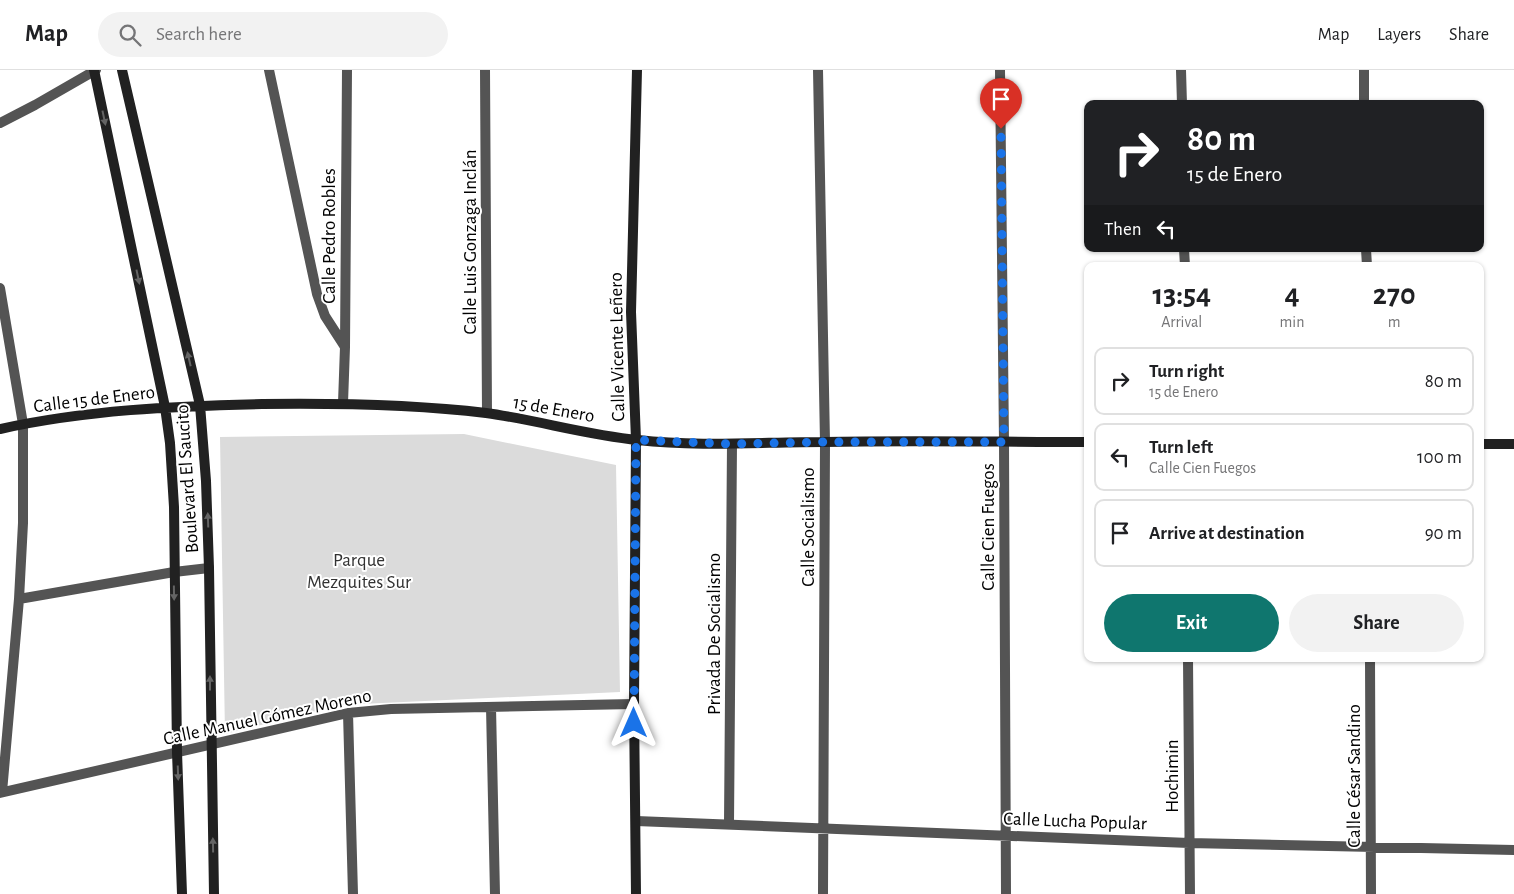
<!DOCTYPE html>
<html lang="en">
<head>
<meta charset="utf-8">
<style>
	body { margin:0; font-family:"Alegreya Sans",sans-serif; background:#f2f2f2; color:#202124; height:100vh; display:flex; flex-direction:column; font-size:19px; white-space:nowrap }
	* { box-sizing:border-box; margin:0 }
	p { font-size:16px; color:#757577 }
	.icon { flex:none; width:28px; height:28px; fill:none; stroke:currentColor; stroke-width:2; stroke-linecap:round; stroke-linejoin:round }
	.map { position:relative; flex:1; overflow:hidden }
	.sheet { position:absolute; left:1084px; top:192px; width:400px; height:400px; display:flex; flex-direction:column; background:#fff; border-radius:10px; box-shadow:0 1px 4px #0004 }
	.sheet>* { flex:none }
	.hud { position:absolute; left:1084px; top:30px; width:400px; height:152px; border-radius:10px; box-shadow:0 1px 4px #0004; background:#202124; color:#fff; overflow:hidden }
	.pin { position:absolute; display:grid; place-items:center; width:42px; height:42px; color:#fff; margin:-51px -21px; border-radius:50% 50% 50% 0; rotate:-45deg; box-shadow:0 0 5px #0007 }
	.pin .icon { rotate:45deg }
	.me { position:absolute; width:55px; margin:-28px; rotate:0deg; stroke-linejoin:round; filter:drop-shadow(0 0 4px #0008) }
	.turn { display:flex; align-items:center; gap:18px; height:105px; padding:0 20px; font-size:22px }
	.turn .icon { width:65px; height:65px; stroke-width:2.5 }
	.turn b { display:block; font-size:35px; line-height:42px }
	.then { display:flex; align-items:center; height:48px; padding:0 20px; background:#0003; gap:10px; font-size:19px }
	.eta { display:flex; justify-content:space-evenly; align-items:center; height:85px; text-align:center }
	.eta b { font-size:30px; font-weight:600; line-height:35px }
	.button { display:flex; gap:10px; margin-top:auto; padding:10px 20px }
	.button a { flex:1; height:58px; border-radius:30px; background:#0f766e; color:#fff; font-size:20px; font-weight:600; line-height:58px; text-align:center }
	.button a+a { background:#f2f2f2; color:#202124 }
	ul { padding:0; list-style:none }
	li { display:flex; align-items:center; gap:15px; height:68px; margin:0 10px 8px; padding:0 10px; border:2px solid #e0e0e0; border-radius:10px }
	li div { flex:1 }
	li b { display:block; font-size:19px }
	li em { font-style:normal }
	header { display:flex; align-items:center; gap:30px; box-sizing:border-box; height:70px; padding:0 25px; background:#fff; border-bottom:1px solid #e0e0e0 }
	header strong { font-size:24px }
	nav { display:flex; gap:28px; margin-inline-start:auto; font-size:18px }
	.search { width:350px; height:45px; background:#f2f2f2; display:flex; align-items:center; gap:12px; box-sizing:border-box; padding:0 18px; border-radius:28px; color:#757577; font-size:19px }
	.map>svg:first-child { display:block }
	.green { fill:#dbdbdb }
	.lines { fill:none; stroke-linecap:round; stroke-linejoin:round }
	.street { stroke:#545454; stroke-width:10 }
	.secondary { stroke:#212121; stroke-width:10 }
	.oneway { fill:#646464 }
	.route { stroke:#1a73e8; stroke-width:9; stroke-dasharray:0 16.2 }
	.labels { text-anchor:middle; stroke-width:4; stroke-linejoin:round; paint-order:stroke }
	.street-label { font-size:19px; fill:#000; stroke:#fff }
	.park-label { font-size:19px; fill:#323232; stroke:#fff }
</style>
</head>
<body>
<header>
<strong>Map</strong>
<div class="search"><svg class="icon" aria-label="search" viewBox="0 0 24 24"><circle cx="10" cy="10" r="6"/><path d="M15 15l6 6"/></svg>Search here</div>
<nav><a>Map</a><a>Layers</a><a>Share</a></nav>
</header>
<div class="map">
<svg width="1514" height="824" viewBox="0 0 1514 824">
	<rect width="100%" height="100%" fill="#fff"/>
	<!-- green -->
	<path class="green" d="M 464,364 L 616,395 L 620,622 L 340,635 L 225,664 L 220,367 Z"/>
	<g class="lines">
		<!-- street -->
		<path class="street" d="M 269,0 L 317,224 L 325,246 L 345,277
			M 485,0 L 487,343
			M 818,0 L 825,372 L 823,824
			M 1000,0 L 1004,372 L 1006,824
			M 1181,0 L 1182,34
			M 1364,0 L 1364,34
			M 0,53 L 35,35 L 96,0
			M 1184,179 L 1185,196
			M 1366,179 L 1367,196
			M 0,218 L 23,354 L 23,453 L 19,529 L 2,722
			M 343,333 L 345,277 L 347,0
			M 19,529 L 174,502 L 209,498
			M 1188,589 L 1190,824
			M 1370,589 L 1371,824
			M 491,637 L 495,824
			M 348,643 L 353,824
			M 0,723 L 348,643 L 391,639 L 634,634
			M 636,751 L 1189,773 L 1514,780
			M 729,754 L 732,374"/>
		<!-- secondary -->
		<path class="secondary" d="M 94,0 L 165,337 L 170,373 L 174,437 L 177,682 L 182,824
			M 122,0 L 200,335 L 206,411 L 209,498 L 214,824
			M 0,359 C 86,340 174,336 262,334 C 337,333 412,334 486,343 C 537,350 587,365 638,370 C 699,377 762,372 824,372 C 912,370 1000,372 1088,372
			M 1480,374 L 1514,374
			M 636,824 L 634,634 L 636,370 L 631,242 L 637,0"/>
	</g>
	<!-- one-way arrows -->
	<defs><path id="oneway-solid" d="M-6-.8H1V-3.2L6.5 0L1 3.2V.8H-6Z" transform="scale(1.25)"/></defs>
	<g class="oneway">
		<use href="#oneway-solid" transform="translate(104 48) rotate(78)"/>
		<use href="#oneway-solid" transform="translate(138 207) rotate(78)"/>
		<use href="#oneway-solid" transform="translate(189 289) rotate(-103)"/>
		<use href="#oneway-solid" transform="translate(208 450) rotate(-92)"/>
		<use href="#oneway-solid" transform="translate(174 523) rotate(89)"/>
		<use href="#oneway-solid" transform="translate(210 613) rotate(-90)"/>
		<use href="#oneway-solid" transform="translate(178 703) rotate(88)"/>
		<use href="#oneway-solid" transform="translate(213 775) rotate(-91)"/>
	</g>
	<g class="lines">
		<!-- route -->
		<path class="route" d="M 634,653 L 636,370 L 732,374 L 825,372 L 1004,372 L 1001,59"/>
	</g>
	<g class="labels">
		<!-- street labels -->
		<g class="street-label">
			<text transform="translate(328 166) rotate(-90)" y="7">Calle Pedro Robles</text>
			<text transform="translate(469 172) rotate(-90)" y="7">Calle Luis Gonzaga Inclán</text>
			<text transform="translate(616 277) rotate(-91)" y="7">Calle Vicente Leñero</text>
			<text transform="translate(94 328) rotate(-7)" y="7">Calle 15 de Enero</text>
			<text transform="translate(554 338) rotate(10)" y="7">15 de Enero</text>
			<text transform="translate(186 409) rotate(-94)" y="7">Boulevard El Saucito</text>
			<text transform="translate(807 457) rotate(-90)" y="7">Calle Socialismo</text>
			<text transform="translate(987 457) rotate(-90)" y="7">Calle Cien Fuegos</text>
			<text transform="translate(713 564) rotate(-90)" y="7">Privada De Socialismo</text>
			<text transform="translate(267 646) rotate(-12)" y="7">Calle Manuel Gómez Moreno</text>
			<text transform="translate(1171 706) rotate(-90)" y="7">Hochimin</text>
			<text transform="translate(1353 706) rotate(-90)" y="7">Calle César Sandino</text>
			<text transform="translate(1075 750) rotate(2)" y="7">Calle Lucha Popular</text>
		</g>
		<!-- park labels -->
		<g class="park-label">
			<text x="359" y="496">Parque<tspan x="359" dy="22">Mezquites Sur</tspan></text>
		</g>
	</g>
</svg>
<div class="pin" style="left:1001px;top:59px;background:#d93025"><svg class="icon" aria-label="arrive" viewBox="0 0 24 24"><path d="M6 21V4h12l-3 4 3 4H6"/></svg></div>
<svg class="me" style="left:634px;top:653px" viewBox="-20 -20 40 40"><path d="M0-17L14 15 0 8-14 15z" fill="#1a73e8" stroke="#fff" stroke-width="4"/></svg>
<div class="hud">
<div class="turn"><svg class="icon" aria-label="right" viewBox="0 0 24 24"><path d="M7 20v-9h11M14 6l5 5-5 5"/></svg><div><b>80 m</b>15 de Enero</div></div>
<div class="then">Then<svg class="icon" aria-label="left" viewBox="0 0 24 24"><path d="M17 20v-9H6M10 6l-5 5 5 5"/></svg></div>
</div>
<section class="sheet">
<div class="eta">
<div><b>13:54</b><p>Arrival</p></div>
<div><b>4</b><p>min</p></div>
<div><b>270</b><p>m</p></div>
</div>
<ul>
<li><svg class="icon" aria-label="right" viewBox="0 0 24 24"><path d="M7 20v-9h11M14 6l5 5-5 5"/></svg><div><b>Turn right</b><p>15 de Enero</p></div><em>80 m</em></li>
<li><svg class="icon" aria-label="left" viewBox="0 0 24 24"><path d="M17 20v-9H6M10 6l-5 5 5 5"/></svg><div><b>Turn left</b><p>Calle Cien Fuegos</p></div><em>100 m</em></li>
<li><svg class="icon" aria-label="arrive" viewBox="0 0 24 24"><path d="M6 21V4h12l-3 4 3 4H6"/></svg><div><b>Arrive at destination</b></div><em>90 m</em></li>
</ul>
<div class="button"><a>Exit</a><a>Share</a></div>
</section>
</div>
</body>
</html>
